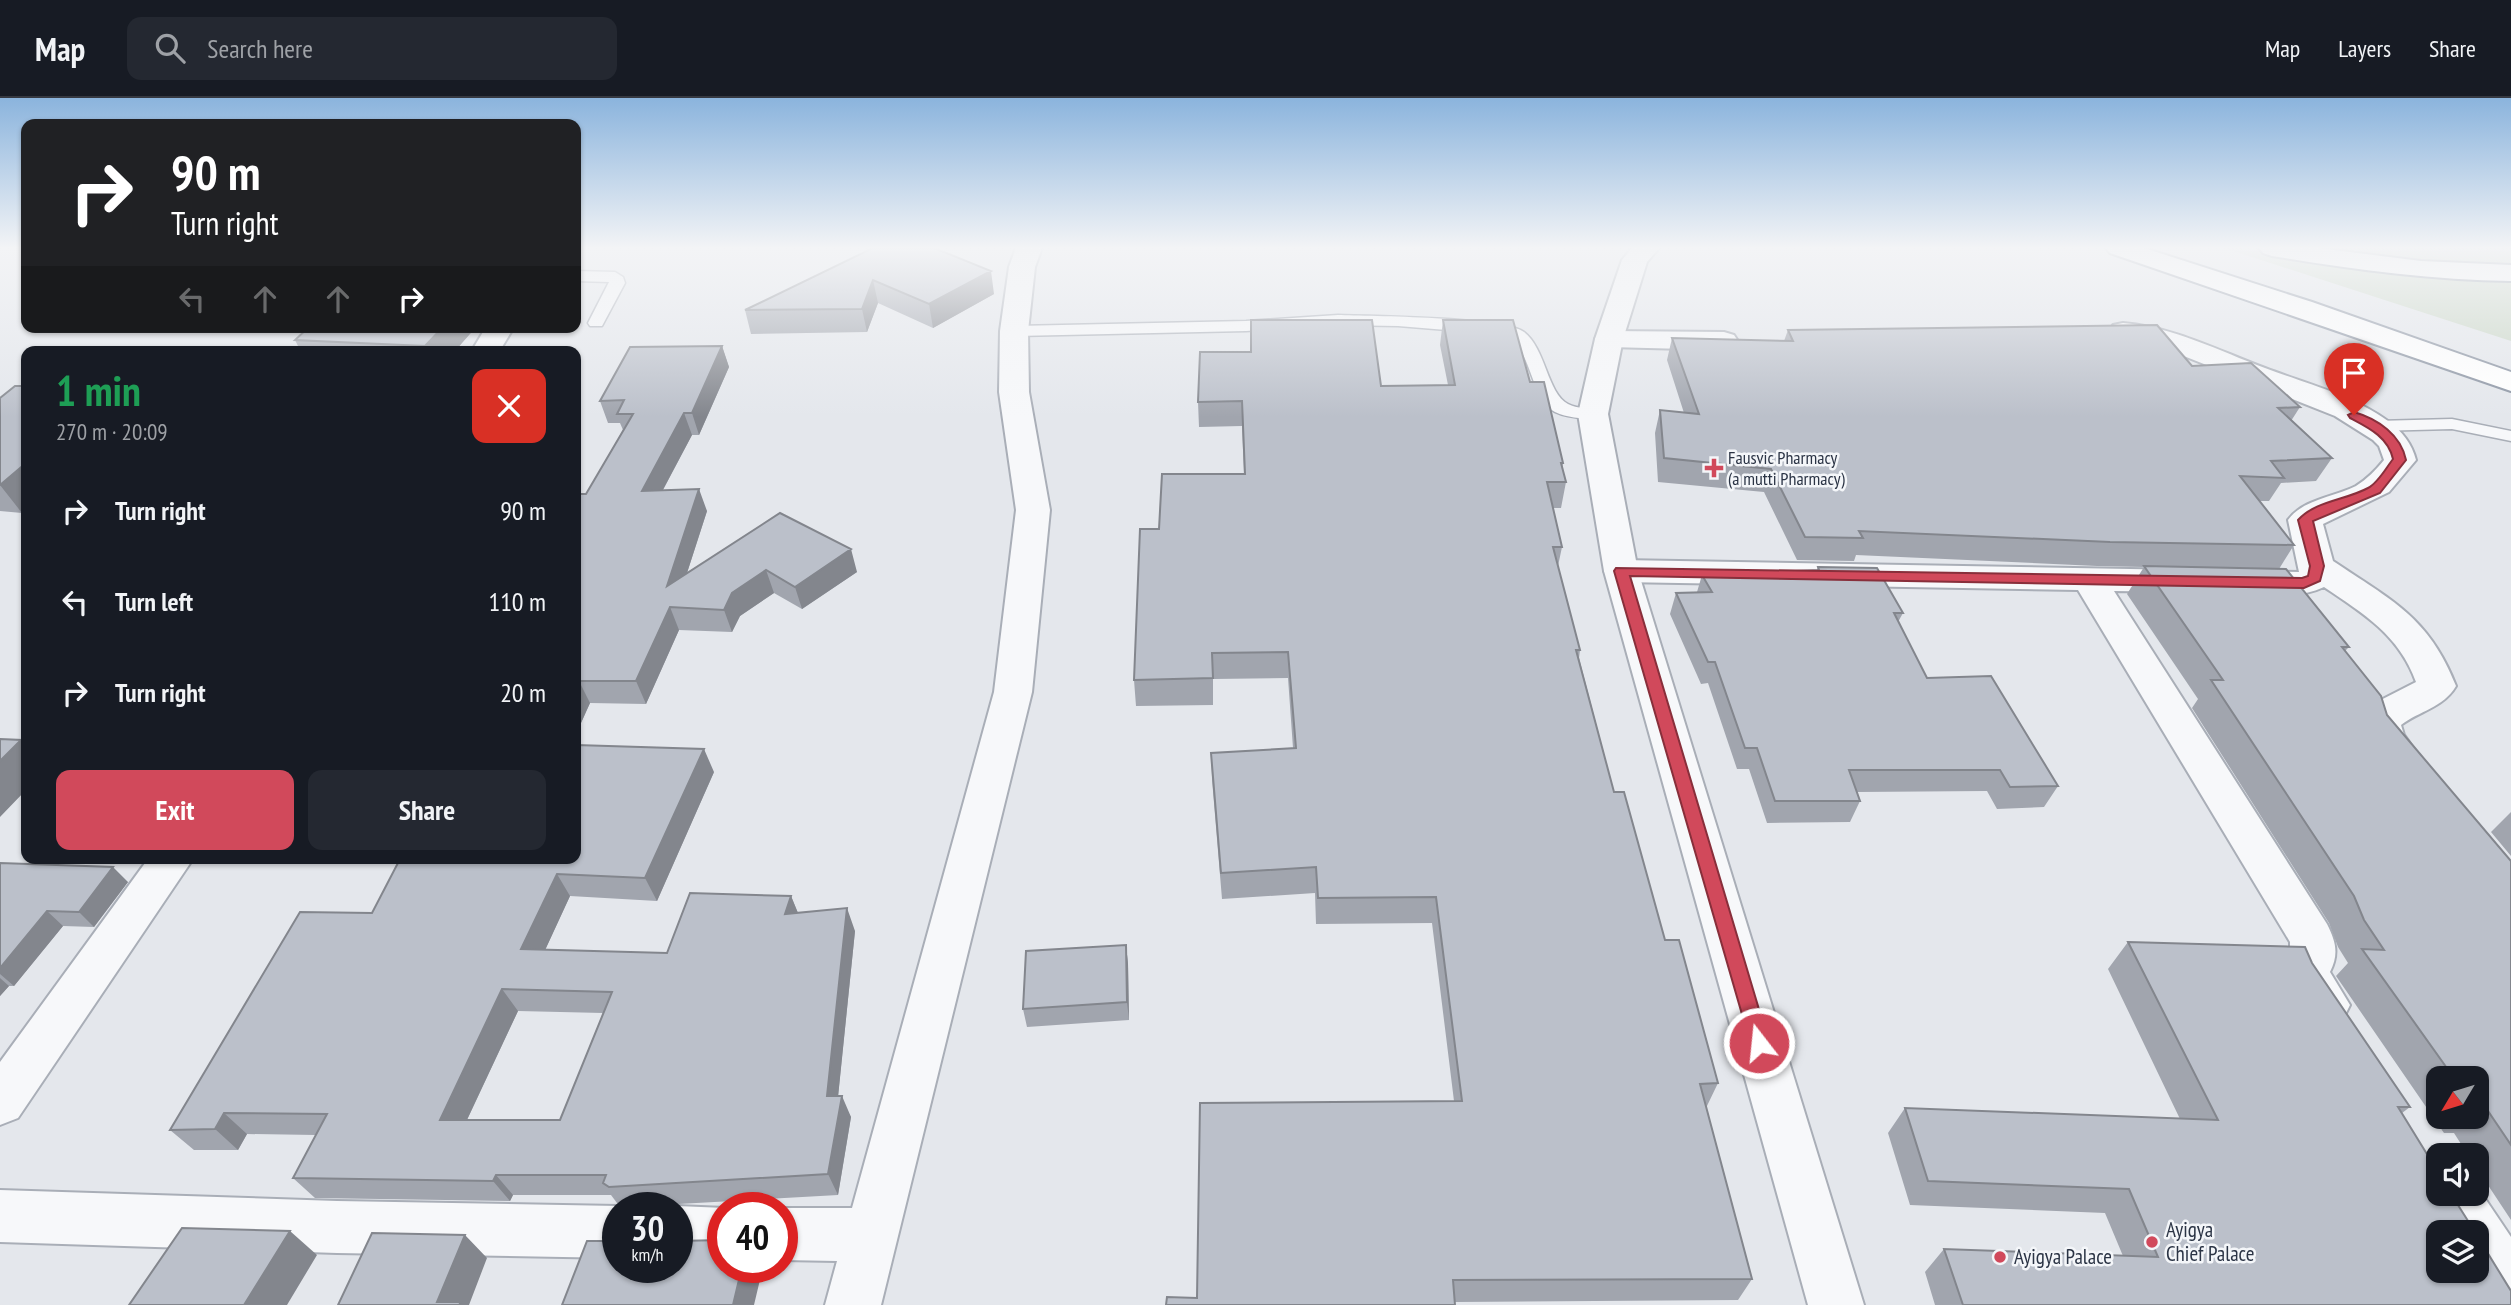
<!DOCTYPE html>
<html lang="en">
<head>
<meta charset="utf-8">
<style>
	body { margin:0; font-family:"PT Sans Narrow",sans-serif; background:#242831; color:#f1f3f6; height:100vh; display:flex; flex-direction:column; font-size:26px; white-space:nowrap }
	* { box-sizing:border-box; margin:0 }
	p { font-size:23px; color:#9ea1a6 }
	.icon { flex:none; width:38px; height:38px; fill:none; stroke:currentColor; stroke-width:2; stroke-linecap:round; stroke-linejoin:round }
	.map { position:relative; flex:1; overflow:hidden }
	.side { position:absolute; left:21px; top:248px; width:560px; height:518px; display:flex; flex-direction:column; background:#171b24; border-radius:14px; box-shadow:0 2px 5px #0004 }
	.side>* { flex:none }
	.guide { position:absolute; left:21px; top:21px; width:560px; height:214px; border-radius:14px; box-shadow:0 2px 5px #0004; background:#202124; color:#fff; overflow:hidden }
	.needle { width:46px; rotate:232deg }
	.buttons { position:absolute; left:2426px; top:968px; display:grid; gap:14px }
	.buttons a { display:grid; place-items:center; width:63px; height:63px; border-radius:14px; background:#171b24; box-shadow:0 2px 5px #0004; font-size:35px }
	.speed { position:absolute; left:602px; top:1094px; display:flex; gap:14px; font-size:35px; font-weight:700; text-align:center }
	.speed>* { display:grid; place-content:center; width:91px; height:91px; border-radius:50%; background:#171b24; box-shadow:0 2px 5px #0004; line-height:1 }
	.speed small { font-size:18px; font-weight:400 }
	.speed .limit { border:10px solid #d22; background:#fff; color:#111 }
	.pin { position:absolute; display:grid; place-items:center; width:60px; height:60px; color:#fff; margin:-72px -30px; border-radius:50% 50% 50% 0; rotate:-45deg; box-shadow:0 0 7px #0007 }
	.pin .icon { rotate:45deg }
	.me { position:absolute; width:77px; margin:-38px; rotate:344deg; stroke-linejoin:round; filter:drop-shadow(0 0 5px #0008) }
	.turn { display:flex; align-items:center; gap:24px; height:147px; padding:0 35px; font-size:32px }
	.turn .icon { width:91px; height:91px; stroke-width:2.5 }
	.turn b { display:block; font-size:49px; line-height:60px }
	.lanes { display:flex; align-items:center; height:66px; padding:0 35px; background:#0003; justify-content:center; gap:35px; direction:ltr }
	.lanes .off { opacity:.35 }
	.round { display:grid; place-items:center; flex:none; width:74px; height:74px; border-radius:14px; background:#242831 }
	.headline { display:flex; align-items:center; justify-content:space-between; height:119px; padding:0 35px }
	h1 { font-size:42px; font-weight:700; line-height:52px; color:#1e9e55 }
	.primary-button { display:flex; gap:14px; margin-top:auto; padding:14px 35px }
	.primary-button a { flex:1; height:80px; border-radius:14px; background:#d1495b; color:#fff; font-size:28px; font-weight:700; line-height:80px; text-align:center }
	.primary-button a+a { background:#242831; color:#f1f3f6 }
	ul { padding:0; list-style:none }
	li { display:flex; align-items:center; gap:21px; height:91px; padding:0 35px }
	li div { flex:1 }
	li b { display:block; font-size:26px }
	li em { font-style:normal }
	header { display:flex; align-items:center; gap:42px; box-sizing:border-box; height:98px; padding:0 35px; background:#171b24; border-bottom:2px solid #363941 }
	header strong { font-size:33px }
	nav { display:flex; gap:38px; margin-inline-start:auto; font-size:24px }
	.search { width:490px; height:63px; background:#242831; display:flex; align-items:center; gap:18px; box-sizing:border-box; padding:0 24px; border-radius:14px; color:#9ea1a6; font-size:26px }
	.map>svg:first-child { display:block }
	.green { fill:#c9d6c5 }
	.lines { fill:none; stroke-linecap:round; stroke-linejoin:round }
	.service-casing { stroke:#a9aeb7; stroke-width:3 }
	.minor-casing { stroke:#a9aeb7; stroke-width:4 }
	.tertiary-casing { stroke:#a9aeb7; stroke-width:4 }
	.trunk-casing { stroke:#8b94a3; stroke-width:4 }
	.service { fill:#f7f8fa; fill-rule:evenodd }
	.minor { fill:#f7f8fa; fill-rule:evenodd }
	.tertiary { fill:#f7f8fa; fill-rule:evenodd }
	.trunk { fill:#fff; fill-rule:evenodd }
	.wall { fill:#a1a5ae; fill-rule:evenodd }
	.shaded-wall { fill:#83868d }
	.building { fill:#bbc0ca; stroke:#83868d; stroke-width:2; fill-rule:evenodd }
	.route { fill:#d1495b; stroke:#882f3b; stroke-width:2 }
	.poi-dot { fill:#d1495b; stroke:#f4f6f9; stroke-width:2.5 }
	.labels { text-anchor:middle; stroke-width:5; stroke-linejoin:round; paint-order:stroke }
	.poi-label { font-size:18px; fill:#2b3445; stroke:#f4f6f9; text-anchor:start }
	.near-poi-label { font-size:21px; fill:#2b3445; stroke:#f4f6f9; text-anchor:start }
</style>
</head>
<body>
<header>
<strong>Map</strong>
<div class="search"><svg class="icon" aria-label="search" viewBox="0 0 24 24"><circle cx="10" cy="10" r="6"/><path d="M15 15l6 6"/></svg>Search here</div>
<nav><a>Map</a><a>Layers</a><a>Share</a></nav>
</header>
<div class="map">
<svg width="2511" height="1207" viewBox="0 0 2511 1207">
	<rect width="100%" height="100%" fill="#e4e7ec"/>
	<!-- green -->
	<path class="green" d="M 2224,150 C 2267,150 2309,164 2351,171 C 2404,179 2458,183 2511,184 L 2511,243 Z
		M 2296,150 L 2511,150 L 2511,170 L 2386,164 Z"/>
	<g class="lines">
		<defs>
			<path id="service" d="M 576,173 L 615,174 L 623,179 L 625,185 L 602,228 L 590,228 L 588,225 L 609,184 L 576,183 Z
				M 1338,217 C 1368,218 1506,219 1524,234 C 1546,251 1547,295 1568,306 C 1577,311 1589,310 1599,312 L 1602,316 L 1593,321 C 1581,320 1567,320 1555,314 C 1530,300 1533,255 1507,237 L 1398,228 L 1338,227 L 1246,233 L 1014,238 L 1006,233 L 1014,228 L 1246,223 Z
				M 2452,321 L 2511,333 L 2511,343 L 2452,331 L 2376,333 L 2367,328 L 2376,323 Z"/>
			<path id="minor" d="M 1016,150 L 1042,150 L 1035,169 L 1028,233 L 1029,294 L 1050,412 L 1032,594 L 881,1207 L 825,1207 L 837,1163 L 782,1162 L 782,1110 L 852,1110 L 994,594 L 1016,412 L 999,294 L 1000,233 L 1009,169 Z
				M 2123,225 C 2174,229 2219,253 2265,270 C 2307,286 2352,297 2388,323 C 2402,333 2412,346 2416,362 L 2389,394 L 2323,426 L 2333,463 C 2391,502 2429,519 2456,588 C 2443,610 2419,613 2401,627 L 2404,637 L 2421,661 L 2415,671 C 2382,681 2370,655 2361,627 L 2373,606 L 2416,584 C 2399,537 2364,516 2324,489 C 2299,501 2260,499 2234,492 L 2228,484 L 2234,476 L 2246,473 L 2299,474 L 2288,422 C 2303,401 2335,399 2356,388 C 2367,381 2376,372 2384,362 L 2379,348 L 2373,342 L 2335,318 L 2161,249 L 2113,239 L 2109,233 L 2113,227 Z
				M 486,229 L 514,229 L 499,254 L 471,254 Z
				M 1609,233 L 1724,234 L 1734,237 L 1738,243 L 1734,249 L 1724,252 L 1609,249 L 1599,247 L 1595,241 L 1599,235 Z
				M 1621,462 L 2186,472 L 2198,475 L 2204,483 L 2198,491 L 2186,494 L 2114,493 L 2327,826 C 2336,844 2339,856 2330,874 L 2350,907 L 2343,921 C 2338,923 2331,927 2326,927 C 2304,927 2290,893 2282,876 L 2290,861 L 2290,844 L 2078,492 L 1621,484 L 1609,481 L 1604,473 L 1609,465 Z
				M 148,761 L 193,761 L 18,1020 L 0,1027 L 0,964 Z
				M 2438,1076 L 2438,1096 L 2476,1096 L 2476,1087 L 2511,1139 L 2511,1207 L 2492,1206 L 2470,1172 L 2476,1172 L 2476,1134 L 2446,1134 L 2426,1096 L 2433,1078 Z
				M 0,1092 L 337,1103 L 618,1108 L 622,1110 L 618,1110 L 618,1160 L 337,1155 L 0,1144 Z
				M 677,1108 L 725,1110 L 723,1110 L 723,1161 L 677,1160 L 677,1110 L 673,1110 Z"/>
			<path id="tertiary" d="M 1632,150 L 1659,150 L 1647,164 L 1623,241 L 1608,316 L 1638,473 L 1864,1207 L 1808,1207 L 1604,473 L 1578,316 L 1595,241 L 1622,162 Z"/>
			<path id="trunk" d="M 2106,150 L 2144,150 L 2312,204 L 2511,274 L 2511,293 L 2110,155 Z
				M 2259,150 L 2318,150 L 2421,163 L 2511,167 L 2511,183 C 2430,182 2351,171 2272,158 L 2263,155 Z"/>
		</defs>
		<!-- service casing -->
		<use href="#service" class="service-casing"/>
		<!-- minor casing -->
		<use href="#minor" class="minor-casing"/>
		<!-- tertiary casing -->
		<use href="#tertiary" class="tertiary-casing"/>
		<!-- trunk casing -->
		<use href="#trunk" class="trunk-casing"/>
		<!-- service -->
		<use href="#service" class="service"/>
		<!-- minor -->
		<use href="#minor" class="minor"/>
		<!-- tertiary -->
		<use href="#tertiary" class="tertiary"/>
		<!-- trunk -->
		<use href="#trunk" class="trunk"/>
	</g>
	<!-- wall -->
	<path class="wall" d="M 873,150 L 994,196 L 933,230 L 878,205 L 867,234 L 751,236 L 745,212 Z
		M 1443,222 L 1530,284 L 1563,365 L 1562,370 L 1566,384 L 1561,410 L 1553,410 L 1562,449 L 1558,468 L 1580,552 L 1579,560 L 1614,694 L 1665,842 L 1718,985 L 1706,1010 L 1752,1181 L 1738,1202 L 1455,1204 L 1197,1200 L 1454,1003 L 1432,825 L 1316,826 L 1315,795 L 1222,801 L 1212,681 L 1211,655 L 1293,650 L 1288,580 L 1213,581 L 1213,607 L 1136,608 L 1134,582 L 1159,431 L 1244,376 L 1242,328 L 1199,329 L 1198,304 L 1381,288 L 1448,287 L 1440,247 Z
		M 309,229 L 476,229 L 454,254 L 301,254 L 295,242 Z
		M 1788,232 L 2192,268 L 2300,309 L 2291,323 L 2332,360 L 2316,383 L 2281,385 L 2269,403 L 2259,403 L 2294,447 L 2279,471 L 2349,549 L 2345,553 L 2387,617 L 2511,763 L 2511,1122 L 2476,1069 L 2476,1057 L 2468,1057 L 2454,1035 L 2444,1035 L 2336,878 L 2348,865 L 2338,849 L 2329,825 L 2192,610 L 2198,601 L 2127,496 L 2144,469 L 2097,468 L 1856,457 L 1854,463 L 1797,462 L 1764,394 L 1658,384 L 1655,335 L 1660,312 L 1684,315 L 1667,262 L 1672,240 L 1784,243 ZM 2438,980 L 2476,980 L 2476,1018 L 2438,1018 Z
		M 722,248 L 729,269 L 699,337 L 692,337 L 663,392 L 707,413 L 687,475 L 780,415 L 857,474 L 802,511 L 774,495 L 740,518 L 732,534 L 679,532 L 646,606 L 590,605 L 576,636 L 576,396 L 586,396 L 623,332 L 620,325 L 608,325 L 600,303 Z
		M 26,288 L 26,411 L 22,415 L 0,413 L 0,300 Z
		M 1818,469 L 1903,515 L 1898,524 L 1927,580 L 2058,688 L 2044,709 L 1997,711 L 1987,693 L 1857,694 L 1860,703 L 1850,724 L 1767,725 L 1749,671 L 1737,671 L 1708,585 L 1701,586 L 1670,516 L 1676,495 L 1697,494 L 1702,477 L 1817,472 Z
		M 714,674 L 657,803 L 570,798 L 545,852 L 667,855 L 791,798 L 798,815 L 855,833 L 838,998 L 851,1019 L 838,1097 L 624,1109 L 617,1105 L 611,1097 L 513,1097 L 510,1103 L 315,1100 L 293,1080 L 316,1037 L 247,1036 L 238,1052 L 194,1052 L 170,1032 L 372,815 ZM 518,913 L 603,915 L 560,1022 L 467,1022 Z
		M 2511,714 L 2511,758 L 2491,734 Z
		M 0,765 L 128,784 L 94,829 L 63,828 L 14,888 L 9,888 L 0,898 Z
		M 2128,844 L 2312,865 L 2410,1009 L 2402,1015 L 2511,1207 L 1935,1207 L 1925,1174 L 1944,1151 L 2123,1158 L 2105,1115 L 1910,1107 L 1888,1035 L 1905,1010 L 2180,1021 L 2108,871 Z
		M 1126,847 L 1128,866 L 1129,922 L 1027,929 L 1023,911 Z"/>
	<!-- shaded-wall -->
	<path class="shaded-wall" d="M 991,173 L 994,196 L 933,230 L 929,206 Z
		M 873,182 L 878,205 L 867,234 L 862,211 Z
		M 443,229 L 476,229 L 454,254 L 428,254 L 425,248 Z
		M 722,248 L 729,269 L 699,337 L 692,315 Z
		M 684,315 L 692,337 L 650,416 L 642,393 Z
		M 26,365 L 26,411 L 22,415 L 0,387 Z
		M 699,391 L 707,413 L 676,509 L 667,488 Z
		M 851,451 L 857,474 L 802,511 L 795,489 Z
		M 766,472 L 774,495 L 740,518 L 732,534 L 724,512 L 732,495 Z
		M 670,509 L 679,532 L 646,606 L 636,583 Z
		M 579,583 L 590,605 L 576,636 L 576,588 Z
		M 21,642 L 26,648 L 26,692 L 0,719 L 0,663 Z
		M 704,651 L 714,674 L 657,803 L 645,780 Z
		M 113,769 L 128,784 L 94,829 L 79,814 Z
		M 557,776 L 570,798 L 535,874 L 521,851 Z
		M 791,798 L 800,820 L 785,816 Z
		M 847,810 L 855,833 L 836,1019 L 827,998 Z
		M 47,813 L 63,828 L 14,888 L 0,876 L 0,870 Z
		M 1126,847 L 1128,866 L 1129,922 L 1127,904 Z
		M 0,880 L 9,888 L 0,898 Z
		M 502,891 L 518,913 L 457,1043 L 440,1022 Z
		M 842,998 L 851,1019 L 838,1097 L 828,1076 Z
		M 224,1015 L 247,1036 L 238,1052 L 215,1031 Z
		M 496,1077 L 513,1097 L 510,1103 L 493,1083 Z
		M 290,1133 L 317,1157 L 287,1207 L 244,1207 Z
		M 465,1137 L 487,1160 L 469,1207 L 441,1207 L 437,1204 Z
		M 742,1169 L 763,1169 L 754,1207 L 733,1207 Z"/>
	<!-- building -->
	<path class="building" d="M 873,150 L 934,150 L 991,173 L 929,206 L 873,182 L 862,211 L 745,212 Z
		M 1251,222 L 1372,222 L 1381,288 L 1455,287 L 1443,222 L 1513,222 L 1530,284 L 1544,284 L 1563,365 L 1561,365 L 1566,384 L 1547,384 L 1562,449 L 1553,449 L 1580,552 L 1576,552 L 1614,694 L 1624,694 L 1665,842 L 1679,842 L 1718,985 L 1700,986 L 1752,1181 L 1453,1182 L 1455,1207 L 1166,1207 L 1167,1199 L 1197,1200 L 1200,1005 L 1462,1003 L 1436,799 L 1318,800 L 1316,769 L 1221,775 L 1211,655 L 1296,650 L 1288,554 L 1212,555 L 1213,580 L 1134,582 L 1140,431 L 1159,431 L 1162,376 L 1245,376 L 1242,303 L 1198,304 L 1200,254 L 1251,254 Z
		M 2157,227 L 2192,268 L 2251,265 L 2300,309 L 2278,310 L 2332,360 L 2271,363 L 2284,380 L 2240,378 L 2294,447 L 2110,444 L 1859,433 L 1863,440 L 1805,439 L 1771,371 L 1664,360 L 1660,312 L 1699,316 L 1672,240 L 1793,243 L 1788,232 Z
		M 309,229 L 443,229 L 425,248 L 295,242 Z
		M 722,248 L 692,315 L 684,315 L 642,393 L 699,391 L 667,488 L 780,415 L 851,451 L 795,489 L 766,472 L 732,495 L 724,512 L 670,509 L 636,583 L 579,583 L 576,588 L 576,396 L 586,396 L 633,316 L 617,316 L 624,302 L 600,303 L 630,249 Z
		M 15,288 L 26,288 L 26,365 L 0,387 L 0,300 Z
		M 2144,468 L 2286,471 L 2349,549 L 2342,549 L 2381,598 L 2387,617 L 2511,763 L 2511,1047 L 2486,1010 L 2476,1010 L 2476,980 L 2454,980 L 2362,851 L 2384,852 L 2364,822 L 2354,798 L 2211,582 L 2223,582 Z
		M 1818,469 L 1877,470 L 1903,515 L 1894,515 L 1927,580 L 1991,578 L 2058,688 L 2010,689 L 2000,672 L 1849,672 L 1860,703 L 1775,703 L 1757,650 L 1745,650 L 1715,564 L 1708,564 L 1676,495 L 1712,494 L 1702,477 L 1819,472 Z
		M 0,641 L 21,642 L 0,663 Z
		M 576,647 L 704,651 L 645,780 L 557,776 L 521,851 L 667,855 L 690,795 L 791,798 L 785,816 L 847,810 L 827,998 L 842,998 L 828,1076 L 609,1089 L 603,1085 L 606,1077 L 496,1077 L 493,1083 L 293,1080 L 327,1016 L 224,1015 L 215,1031 L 170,1032 L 300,814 L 372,815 L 400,761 L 576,761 ZM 502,891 L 612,894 L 560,1022 L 440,1022 Z
		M 0,765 L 113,769 L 79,814 L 47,813 L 0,870 Z
		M 2128,844 L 2305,849 L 2312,865 L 2410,1009 L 2398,1009 L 2438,1074 L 2438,1096 L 2451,1096 L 2475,1134 L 2438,1134 L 2438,1172 L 2476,1172 L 2476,1136 L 2511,1193 L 2511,1207 L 1963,1207 L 1944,1151 L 2158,1159 L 2129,1091 L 1928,1083 L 1905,1010 L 2218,1022 Z
		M 1126,847 L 1127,904 L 1023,911 L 1026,853 Z
		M 182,1130 L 290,1133 L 244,1207 L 129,1207 Z
		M 372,1135 L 465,1137 L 437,1204 L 461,1204 L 459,1207 L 338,1207 Z
		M 723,1142 L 723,1169 L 742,1169 L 733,1207 L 562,1207 L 587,1143 L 618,1143 L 618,1169 L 677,1169 L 677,1143 Z"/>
	<!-- sky -->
	<linearGradient id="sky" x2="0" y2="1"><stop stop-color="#8bb4dd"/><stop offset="0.47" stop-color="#f3f4f6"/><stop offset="1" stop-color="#f3f4f6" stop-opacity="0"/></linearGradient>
	<rect width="2511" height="319" fill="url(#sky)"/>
	<!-- route -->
	<path class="route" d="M 2354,314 C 2378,321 2401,337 2406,362 L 2380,395 L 2313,423 L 2324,468 L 2320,483 L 2304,490 L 1630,478 L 1769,945 L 1766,951 L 1759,954 L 1752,951 L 1614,473 L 1616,470 L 2302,480 L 2308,478 L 2310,468 L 2298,422 C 2315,403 2346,402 2368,390 C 2378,385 2386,370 2393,361 C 2388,339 2369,330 2350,320 L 2348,317 Z"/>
	<!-- markers -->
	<g class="poi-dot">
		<path d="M1710.5 359.5h7v7h7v7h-7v7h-7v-7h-7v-7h7z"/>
		<circle cx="2152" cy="1144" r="7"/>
		<circle cx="2000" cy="1159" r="7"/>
	</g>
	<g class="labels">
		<!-- poi labels -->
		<g class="poi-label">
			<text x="1728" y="366">Fausvic Pharmacy<tspan x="1728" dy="21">(a mutti Pharmacy)</tspan></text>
		</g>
		<!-- near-poi labels -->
		<g class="near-poi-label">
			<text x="2166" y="1139">Ayigya<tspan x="2166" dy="24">Chief Palace</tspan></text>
			<text x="2014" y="1166">Ayigya Palace</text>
		</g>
	</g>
</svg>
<div class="buttons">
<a><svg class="needle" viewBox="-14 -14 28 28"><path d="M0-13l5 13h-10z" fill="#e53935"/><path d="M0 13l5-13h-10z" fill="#9ea1a6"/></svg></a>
<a><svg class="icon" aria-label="sound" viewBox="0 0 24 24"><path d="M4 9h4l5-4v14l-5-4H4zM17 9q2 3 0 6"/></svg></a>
<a><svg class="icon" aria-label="layers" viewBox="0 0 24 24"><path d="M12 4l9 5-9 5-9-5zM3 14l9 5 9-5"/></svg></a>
</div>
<div class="speed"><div>30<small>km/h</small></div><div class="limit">40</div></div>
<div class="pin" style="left:2354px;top:317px;background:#d93025"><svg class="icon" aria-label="arrive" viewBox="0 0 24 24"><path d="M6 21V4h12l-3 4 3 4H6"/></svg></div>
<svg class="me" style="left:1759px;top:945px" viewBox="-20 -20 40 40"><circle r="17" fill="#d1495b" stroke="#fff" stroke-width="3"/><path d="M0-11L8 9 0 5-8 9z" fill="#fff"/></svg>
<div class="guide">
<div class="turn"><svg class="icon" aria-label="right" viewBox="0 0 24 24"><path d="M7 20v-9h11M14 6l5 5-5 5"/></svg><div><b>90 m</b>Turn right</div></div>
<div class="lanes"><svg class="icon off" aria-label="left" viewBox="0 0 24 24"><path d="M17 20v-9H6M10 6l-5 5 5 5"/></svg><svg class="icon off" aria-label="ahead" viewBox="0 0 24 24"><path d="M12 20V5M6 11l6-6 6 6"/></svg><svg class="icon off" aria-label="ahead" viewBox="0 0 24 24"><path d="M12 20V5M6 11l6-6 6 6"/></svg><svg class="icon" aria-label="right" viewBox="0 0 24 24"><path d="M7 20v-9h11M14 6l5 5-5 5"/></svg></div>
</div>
<section class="side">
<div class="headline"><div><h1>1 min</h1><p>270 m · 20:09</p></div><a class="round" style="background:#d93025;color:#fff"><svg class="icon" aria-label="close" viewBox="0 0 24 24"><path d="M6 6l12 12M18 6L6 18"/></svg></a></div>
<ul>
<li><svg class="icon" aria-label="right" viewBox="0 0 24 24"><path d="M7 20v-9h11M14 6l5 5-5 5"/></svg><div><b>Turn right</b></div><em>90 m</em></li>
<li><svg class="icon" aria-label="left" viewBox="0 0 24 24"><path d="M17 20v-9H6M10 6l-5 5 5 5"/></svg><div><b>Turn left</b></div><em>110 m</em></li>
<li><svg class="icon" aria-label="right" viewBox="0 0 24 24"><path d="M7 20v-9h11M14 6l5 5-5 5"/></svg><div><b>Turn right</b></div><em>20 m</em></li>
</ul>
<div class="primary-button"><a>Exit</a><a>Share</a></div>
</section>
</div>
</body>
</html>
